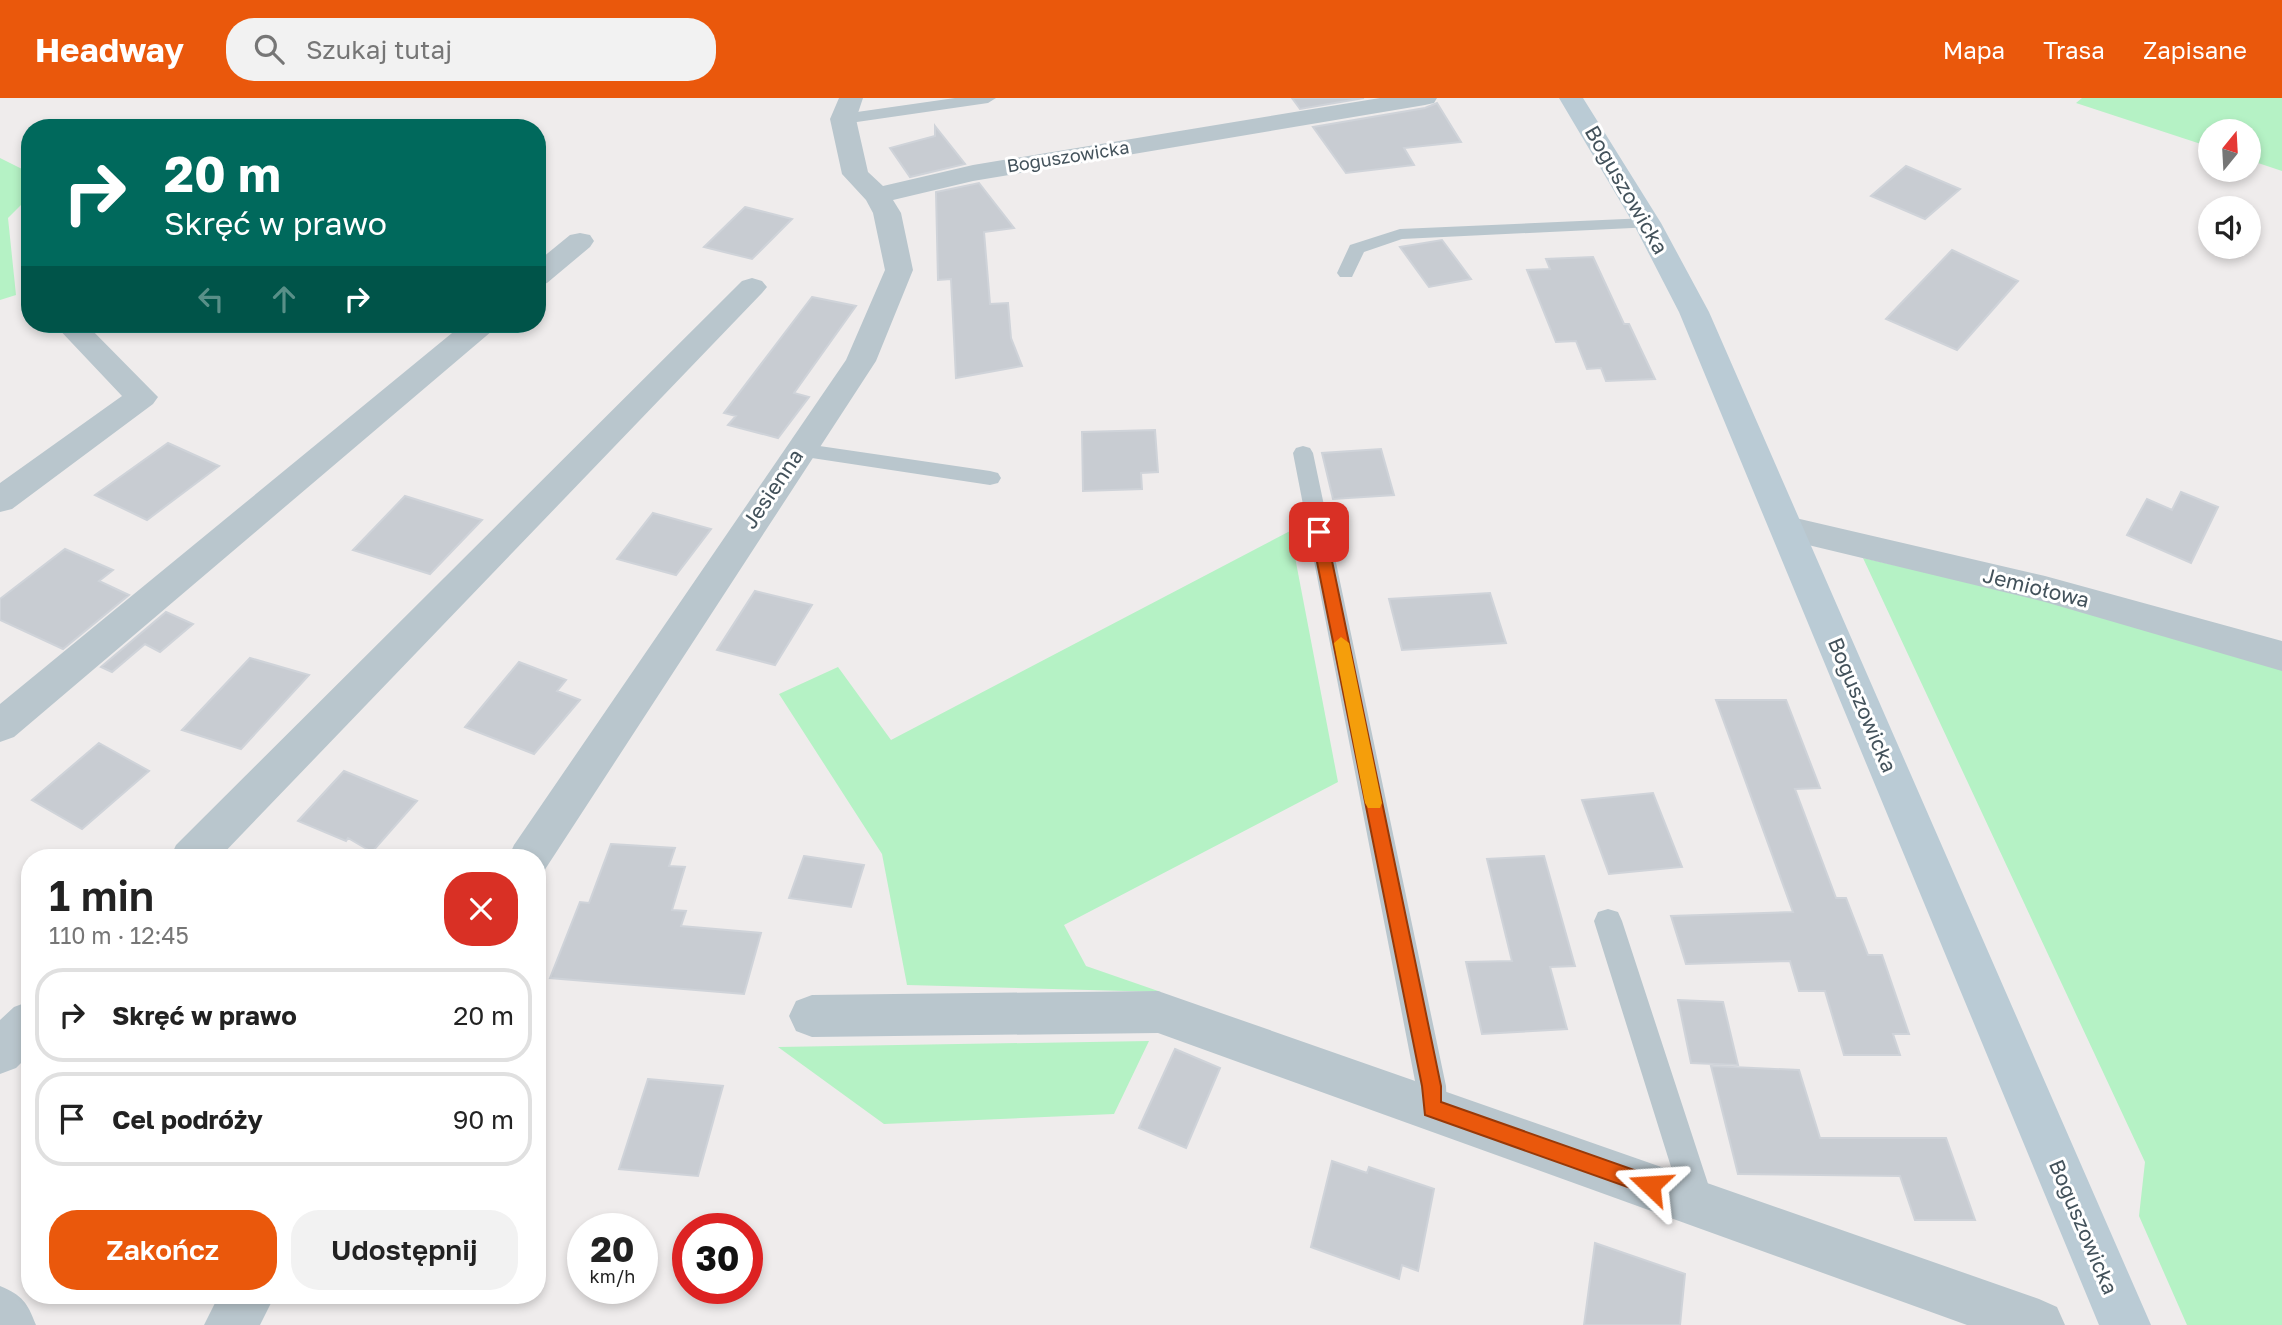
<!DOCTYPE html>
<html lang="pl">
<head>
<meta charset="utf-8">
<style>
	body { margin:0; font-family:"Golos Text",sans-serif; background:#f2f2f2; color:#222; height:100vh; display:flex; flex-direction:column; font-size:26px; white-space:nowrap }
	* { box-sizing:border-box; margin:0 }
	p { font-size:23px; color:#767676 }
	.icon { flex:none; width:38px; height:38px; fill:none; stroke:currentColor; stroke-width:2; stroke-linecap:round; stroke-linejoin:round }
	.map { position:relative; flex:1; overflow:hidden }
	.details { position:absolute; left:21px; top:751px; width:525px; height:455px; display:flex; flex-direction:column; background:#fff; border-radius:28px; box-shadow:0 4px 10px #0003 }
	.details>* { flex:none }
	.banner { position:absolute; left:21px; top:21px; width:525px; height:214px; border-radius:28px; box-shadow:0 4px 10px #0003; background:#00695c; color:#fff; overflow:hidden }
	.needle { width:46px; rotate:18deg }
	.controls { position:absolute; left:2198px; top:21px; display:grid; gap:14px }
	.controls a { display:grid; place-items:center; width:63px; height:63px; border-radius:50%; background:#fff; box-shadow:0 4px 10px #0003; font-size:35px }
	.speed { position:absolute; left:567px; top:1115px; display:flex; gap:14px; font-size:35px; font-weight:700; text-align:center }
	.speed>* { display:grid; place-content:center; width:91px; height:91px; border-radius:50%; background:#fff; box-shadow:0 4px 10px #0003; line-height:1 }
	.speed small { font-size:18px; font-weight:400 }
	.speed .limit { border:10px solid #d22; background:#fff; color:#111 }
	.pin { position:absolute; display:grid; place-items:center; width:60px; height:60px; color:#fff; margin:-30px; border-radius:14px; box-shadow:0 4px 10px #0006 }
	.me { position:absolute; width:77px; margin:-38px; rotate:290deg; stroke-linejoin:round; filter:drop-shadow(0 0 5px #0008) }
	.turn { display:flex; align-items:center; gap:24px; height:147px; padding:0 28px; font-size:32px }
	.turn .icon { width:91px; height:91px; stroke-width:2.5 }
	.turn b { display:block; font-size:49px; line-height:60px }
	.lanes { display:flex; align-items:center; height:66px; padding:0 28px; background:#0003; justify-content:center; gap:35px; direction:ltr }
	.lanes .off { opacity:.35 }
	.round { display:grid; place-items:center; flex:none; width:74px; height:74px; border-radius:28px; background:#f2f2f2 }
	.head { display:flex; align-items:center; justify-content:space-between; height:119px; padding:0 28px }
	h1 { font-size:42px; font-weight:600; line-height:52px }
	.primary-button { display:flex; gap:14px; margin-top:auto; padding:14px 28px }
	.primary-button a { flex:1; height:80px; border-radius:28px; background:#ea580c; color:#fff; font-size:28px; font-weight:600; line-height:80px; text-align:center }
	.primary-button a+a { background:#f2f2f2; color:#222 }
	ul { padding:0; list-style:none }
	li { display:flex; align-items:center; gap:21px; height:94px; margin:0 14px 10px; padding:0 14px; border:4px solid #e0e0e0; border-radius:28px }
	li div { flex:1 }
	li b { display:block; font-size:26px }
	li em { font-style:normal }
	header { display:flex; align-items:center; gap:42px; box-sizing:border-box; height:98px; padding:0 35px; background:#ea580c; color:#fff }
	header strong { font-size:33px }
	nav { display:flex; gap:38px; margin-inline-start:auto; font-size:24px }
	.search { width:490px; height:63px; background:#f2f2f2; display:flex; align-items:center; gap:18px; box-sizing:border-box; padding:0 24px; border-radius:28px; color:#767676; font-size:26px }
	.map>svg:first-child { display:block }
	.green { fill:#b5f2c5 }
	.building { fill:#c8ccd2; stroke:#cfd3d9; stroke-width:2 }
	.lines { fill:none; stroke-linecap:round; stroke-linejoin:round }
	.lane { fill:#b9c6cd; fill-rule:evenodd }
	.street { fill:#b9c6cd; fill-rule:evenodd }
	.secondary { fill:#bacbd5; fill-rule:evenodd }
	.route { fill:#ea580c; stroke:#983908; stroke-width:2 }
	.slow { fill:#f59e0b }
	.labels { text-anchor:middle; stroke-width:6; stroke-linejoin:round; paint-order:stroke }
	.far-street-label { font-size:18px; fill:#43525b; stroke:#fff }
	.street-label { font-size:21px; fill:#43525b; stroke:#fff }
</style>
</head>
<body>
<header>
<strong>Headway</strong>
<div class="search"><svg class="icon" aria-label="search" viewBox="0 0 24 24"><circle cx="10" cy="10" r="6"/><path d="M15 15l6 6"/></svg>Szukaj tutaj</div>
<nav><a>Mapa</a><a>Trasa</a><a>Zapisane</a></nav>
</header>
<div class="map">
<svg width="2282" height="1227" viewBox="0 0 2282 1227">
	<rect width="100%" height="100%" fill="#efecec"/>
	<!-- green -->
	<path class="green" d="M 2082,0 L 2282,0 L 2282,73 L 2249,62 L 2249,33 L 2210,33 L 2210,49 L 2076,5 Z
		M 0,60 L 30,75 L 30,98 L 8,120 L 16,197 L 0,202 Z
		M 1290,433 L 1338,684 L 1064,827 L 1086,868 L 1161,894 L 907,887 L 882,756 L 779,596 L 838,569 L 891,642 Z
		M 1863,460 L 2057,504 L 2282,571 L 2282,1227 L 2187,1227 L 2139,1118 L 2145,1064 Z
		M 1149,943 L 1114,1016 L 884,1026 L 778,949 Z"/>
	<!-- building -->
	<path class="building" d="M 1292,0 L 1364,0 L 1300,11 Z
		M 1437,5 L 1461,44 L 1404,50 L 1414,67 L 1346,75 L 1313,29 L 1425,10 Z
		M 935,28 L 965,66 L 910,79 L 890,50 L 935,38 Z
		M 1906,68 L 1960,91 L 1925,121 L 1871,98 Z
		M 979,85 L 1014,130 L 984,134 L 990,206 L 1008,205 L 1011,240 L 1022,268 L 956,280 L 951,181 L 938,182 L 936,94 Z
		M 745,109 L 792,121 L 752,161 L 704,149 Z
		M 1442,142 L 1471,181 L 1429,189 L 1400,149 Z
		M 1952,152 L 2018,183 L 1957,252 L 1886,221 Z
		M 1593,159 L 1624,226 L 1629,226 L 1655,281 L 1606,283 L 1601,270 L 1587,271 L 1576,243 L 1556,244 L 1527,172 L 1550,171 L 1546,161 Z
		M 812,199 L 856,208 L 794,295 L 809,299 L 778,340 L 728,327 L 736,318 L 724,315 Z
		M 1155,332 L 1158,374 L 1141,375 L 1142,391 L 1083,393 L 1082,334 Z
		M 168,345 L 219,368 L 147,422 L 95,397 Z
		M 1381,351 L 1394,397 L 1333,401 L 1322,355 Z
		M 2181,394 L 2218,409 L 2191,465 L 2127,437 L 2147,401 L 2172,412 Z
		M 405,398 L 482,422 L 430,476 L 353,452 Z
		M 653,415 L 711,431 L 676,477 L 617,461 Z
		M 65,451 L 113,472 L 99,483 L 129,497 L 63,551 L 0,522 L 0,501 Z
		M 755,493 L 812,507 L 775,567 L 717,552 Z
		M 1490,495 L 1506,545 L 1402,552 L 1389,501 Z
		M 166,514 L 193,526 L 160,554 L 145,546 L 112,574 L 101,569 Z
		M 250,560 L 309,577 L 241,651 L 182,632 Z
		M 519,564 L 566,582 L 557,593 L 580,602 L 534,656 L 465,629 Z
		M 1716,602 L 1786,602 L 1820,690 L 1795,691 L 1836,800 L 1846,800 L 1868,857 L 1882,857 L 1909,936 L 1893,936 L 1900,957 L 1844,957 L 1825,893 L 1799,893 L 1790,863 L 1686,866 L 1671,818 L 1793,814 Z
		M 99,645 L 149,673 L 82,731 L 32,702 Z
		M 344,673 L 417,703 L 372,754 L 348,740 L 346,743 L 298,723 Z
		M 1653,695 L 1682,769 L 1609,776 L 1582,702 Z
		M 611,746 L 675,750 L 669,768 L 685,769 L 672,812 L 686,813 L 681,828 L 761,835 L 744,896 L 550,880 L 580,804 L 589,805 Z
		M 804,758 L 864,767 L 851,809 L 789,800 Z
		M 1544,758 L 1575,868 L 1550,869 L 1567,931 L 1482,936 L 1466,864 L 1512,863 L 1487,761 Z
		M 1678,902 L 1723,904 L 1738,967 L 1691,965 Z
		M 1175,951 L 1220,970 L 1186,1050 L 1139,1030 Z
		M 1711,968 L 1799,972 L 1820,1040 L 1946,1040 L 1975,1122 L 1915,1122 L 1900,1078 L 1738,1076 Z
		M 648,981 L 723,988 L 698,1078 L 619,1071 Z
		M 1332,1063 L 1367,1075 L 1369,1069 L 1434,1091 L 1418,1173 L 1402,1167 L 1399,1181 L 1311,1149 Z
		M 1595,1145 L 1685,1176 L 1680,1227 L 1584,1227 Z"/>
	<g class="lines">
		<!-- lane -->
		<path class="lane" d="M 955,0 L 996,0 L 988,5 L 843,26 L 835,21 L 843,16 Z
			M 1647,120 L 1653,121 L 1656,125 L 1653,129 L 1402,141 L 1364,154 L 1352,179 L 1340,179 L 1337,175 L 1350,147 L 1400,131 Z
			M 799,345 L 990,373 L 998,375 L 1001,380 L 998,385 L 990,387 L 792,357 L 789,352 L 792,347 Z
			M 1303,348 L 1310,350 L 1313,355 L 1446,988 L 1447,1010 L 1443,1021 L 1432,1025 L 1421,1021 L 1417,1010 L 1416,988 L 1293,355 L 1296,350 Z
			M 1608,811 L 1618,814 L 1622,823 L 1714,1104 L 1709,1115 L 1698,1120 L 1687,1115 L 1682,1104 L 1594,823 L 1598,814 Z"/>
		<!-- street -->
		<path class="street" d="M 839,0 L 863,0 L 856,21 L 868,74 L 883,88 L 973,67 L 1380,0 L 1437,0 L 1434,5 L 1425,7 L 973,83 L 893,102 L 901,115 L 913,172 L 876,263 L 544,773 L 537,775 L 537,760 L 508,760 L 514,747 L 846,262 L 885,172 L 873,115 L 866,102 L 842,76 L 830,21 Z
			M 580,135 L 590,137 L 594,143 L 590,149 L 547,185 L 537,188 L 537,164 L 570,137 Z
			M 752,180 L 762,183 L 767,189 L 762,195 L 219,760 L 170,760 L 176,747 L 742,183 Z
			M 54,226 L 86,226 L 158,299 L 153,306 L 12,411 L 0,414 L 0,385 L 122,298 Z
			M 463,226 L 496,226 L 492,233 L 14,639 L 0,644 L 0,606 Z
			M 1787,418 L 2045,478 L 2282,543 L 2282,573 L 2045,504 L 1775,439 L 1770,430 L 1775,421 Z
			M 1158,893 L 2039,1201 L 2057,1209 L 2065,1227 L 1967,1227 L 1158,935 L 812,939 L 796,933 L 789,918 L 796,903 L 812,897 Z
			M 30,903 L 30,956 L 16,970 L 0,976 L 0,922 L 14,909 Z
			M 0,1188 C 23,1198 27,1204 36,1227 L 0,1227 Z
			M 219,1197 L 275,1197 L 260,1227 L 204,1227 Z"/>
		<!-- secondary -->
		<path class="secondary" d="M 1559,0 L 1583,0 L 1661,125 L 1709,214 L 2151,1227 L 2099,1227 L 1679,214 L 1633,125 Z"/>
	</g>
	<!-- route -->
	<path class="route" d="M 1319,429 L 1326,434 L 1441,988 L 1441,1004 L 1657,1080 L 1660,1087 L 1657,1094 L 1650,1097 L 1425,1017 L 1422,988 L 1311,434 Z"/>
	<!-- slow -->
	<path class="slow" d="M 1341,539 L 1349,545 L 1382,705 L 1380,710 L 1368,710 L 1365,705 L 1334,545 Z"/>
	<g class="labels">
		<!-- far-street labels -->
		<g class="far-street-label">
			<text transform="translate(1068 59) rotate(-9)" y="6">Boguszowicka</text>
		</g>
		<!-- street labels -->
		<g class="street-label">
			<text transform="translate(1626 92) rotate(60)" y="7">Boguszowicka</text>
			<text transform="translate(773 391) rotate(-56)" y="7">Jesienna</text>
			<text transform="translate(2036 490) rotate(14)" y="7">Jemiołowa</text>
			<text transform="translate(1862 607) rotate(67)" y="7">Boguszowicka</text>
			<text transform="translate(2083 1129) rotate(67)" y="7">Boguszowicka</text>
		</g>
	</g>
</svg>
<div class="controls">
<a><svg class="needle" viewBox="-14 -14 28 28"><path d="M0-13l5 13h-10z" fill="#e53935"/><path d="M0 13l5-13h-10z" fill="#767676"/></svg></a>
<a><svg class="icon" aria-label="sound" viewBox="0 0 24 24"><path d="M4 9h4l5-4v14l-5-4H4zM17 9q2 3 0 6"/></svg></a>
</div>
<div class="speed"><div>20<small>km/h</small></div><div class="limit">30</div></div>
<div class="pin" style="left:1319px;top:434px;background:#d93025"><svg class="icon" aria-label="arrive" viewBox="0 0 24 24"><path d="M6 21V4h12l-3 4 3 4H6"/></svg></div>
<svg class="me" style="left:1650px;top:1087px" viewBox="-20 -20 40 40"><path d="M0-17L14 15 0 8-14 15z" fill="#ea580c" stroke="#fff" stroke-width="4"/></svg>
<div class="banner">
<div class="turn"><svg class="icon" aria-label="right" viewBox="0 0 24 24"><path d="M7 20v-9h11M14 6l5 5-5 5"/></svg><div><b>20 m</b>Skręć w prawo</div></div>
<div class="lanes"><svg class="icon off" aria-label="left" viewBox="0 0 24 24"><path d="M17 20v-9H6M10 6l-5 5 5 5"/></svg><svg class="icon off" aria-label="ahead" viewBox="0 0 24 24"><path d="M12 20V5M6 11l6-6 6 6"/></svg><svg class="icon" aria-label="right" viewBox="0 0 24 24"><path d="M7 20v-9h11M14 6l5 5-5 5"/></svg></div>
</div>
<section class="details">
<div class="head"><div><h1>1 min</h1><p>110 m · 12:45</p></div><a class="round" style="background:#d93025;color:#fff"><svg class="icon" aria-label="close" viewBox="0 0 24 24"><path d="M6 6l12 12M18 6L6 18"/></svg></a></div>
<ul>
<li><svg class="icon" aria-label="right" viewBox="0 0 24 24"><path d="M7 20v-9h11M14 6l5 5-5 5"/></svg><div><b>Skręć w prawo</b></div><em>20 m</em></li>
<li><svg class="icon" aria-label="arrive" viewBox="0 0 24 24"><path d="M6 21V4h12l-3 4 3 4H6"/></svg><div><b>Cel podróży</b></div><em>90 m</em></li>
</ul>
<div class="primary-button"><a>Zakończ</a><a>Udostępnij</a></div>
</section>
</div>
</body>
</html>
